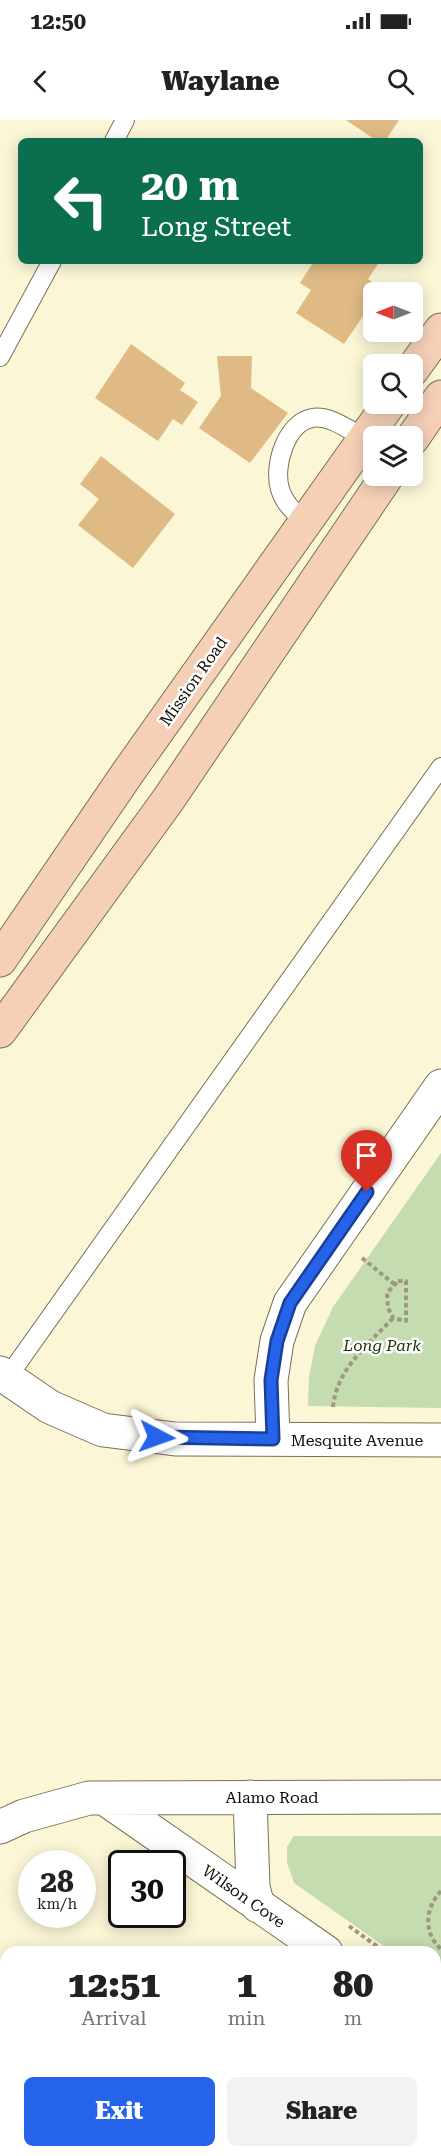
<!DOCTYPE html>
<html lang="en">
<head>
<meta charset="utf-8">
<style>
	body { margin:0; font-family:"Roboto Serif",serif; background:#f2f2f2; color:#222; height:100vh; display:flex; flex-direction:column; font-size:22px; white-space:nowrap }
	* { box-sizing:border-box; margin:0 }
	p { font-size:20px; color:#767676 }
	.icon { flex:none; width:33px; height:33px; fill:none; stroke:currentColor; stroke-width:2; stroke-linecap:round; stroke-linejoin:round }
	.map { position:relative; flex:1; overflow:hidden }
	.panel { position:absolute; left:0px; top:1826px; width:441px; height:212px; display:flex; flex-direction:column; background:#fff; border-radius:18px 18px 0 0; box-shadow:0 3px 15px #0003 }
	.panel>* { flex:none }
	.banner { position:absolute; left:18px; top:18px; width:405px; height:126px; border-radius:9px; box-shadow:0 3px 15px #0003; background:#0b6e4f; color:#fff; overflow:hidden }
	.needle { width:39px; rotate:270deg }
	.controls { position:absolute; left:363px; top:162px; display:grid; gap:12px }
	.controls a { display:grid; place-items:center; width:60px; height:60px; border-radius:9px; background:#fff; box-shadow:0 3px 15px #0003; font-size:30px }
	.speed { position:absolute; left:18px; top:1730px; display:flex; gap:12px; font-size:30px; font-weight:700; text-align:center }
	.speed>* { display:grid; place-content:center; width:78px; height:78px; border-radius:50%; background:#fff; box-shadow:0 3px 15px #0003; line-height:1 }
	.speed small { font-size:15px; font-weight:400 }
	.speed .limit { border:3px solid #111; border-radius:9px; background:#fff; color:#111 }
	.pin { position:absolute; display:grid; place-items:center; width:51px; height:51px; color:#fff; margin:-62px -26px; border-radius:50% 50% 50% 0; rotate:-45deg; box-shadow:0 0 6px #0007 }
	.pin .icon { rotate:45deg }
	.me { position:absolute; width:66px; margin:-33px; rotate:94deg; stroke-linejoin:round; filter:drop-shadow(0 0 4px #0008) }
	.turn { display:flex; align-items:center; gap:21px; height:126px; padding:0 24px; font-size:27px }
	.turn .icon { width:78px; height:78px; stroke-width:2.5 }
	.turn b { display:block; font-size:42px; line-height:51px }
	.eta { display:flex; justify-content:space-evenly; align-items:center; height:102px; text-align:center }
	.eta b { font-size:36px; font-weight:800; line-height:42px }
	.action { display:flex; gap:12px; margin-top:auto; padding:12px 24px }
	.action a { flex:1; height:69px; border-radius:9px; background:#2563eb; color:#fff; font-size:24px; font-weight:800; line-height:69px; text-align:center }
	.action a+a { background:#f2f2f2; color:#222 }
	.status { display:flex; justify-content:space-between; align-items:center; height:42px; padding:0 30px; background:#fff; direction:ltr }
	.status svg { height:16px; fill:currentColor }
	header { display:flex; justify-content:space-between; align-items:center; height:78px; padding:0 24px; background:#fff; font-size:27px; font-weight:800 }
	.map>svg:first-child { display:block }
	.green { fill:#c4dcb0 }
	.building { fill:#e0ba85 }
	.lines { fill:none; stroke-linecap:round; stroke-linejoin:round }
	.lane-casing { stroke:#777255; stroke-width:20 }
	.street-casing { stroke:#777255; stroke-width:35 }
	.secondary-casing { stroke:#777255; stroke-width:35 }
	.path { stroke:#9d9981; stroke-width:4; stroke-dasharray:4.5 3; stroke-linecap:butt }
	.lane { stroke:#fff; stroke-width:18 }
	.street { stroke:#fff; stroke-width:33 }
	.secondary { stroke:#f5d0b7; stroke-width:33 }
	.route-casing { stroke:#184099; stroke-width:15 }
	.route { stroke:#2563eb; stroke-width:10 }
	.labels { text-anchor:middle; stroke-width:5; stroke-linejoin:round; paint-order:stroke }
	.street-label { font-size:16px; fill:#100e04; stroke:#fff }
	.park-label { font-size:16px; font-style:italic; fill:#20330b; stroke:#fff }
</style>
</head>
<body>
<div class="status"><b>12:50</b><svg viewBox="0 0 49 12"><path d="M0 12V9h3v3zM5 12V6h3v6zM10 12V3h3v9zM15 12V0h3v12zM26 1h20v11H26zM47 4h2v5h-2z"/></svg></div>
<header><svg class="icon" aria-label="back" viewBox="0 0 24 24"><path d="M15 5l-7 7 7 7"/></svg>Waylane<svg class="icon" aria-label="search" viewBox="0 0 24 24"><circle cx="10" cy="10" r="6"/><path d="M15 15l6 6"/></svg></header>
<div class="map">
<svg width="441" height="2036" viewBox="0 0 441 2036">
	<rect width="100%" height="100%" fill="#fbf6d5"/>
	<!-- green -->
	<path class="green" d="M 441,1033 L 441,1288 L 308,1286 L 309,1257 L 315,1226 L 333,1187 Z
		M 294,1716 L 441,1716 L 441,1867 L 435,1863 L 435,1832 L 391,1831 L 294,1763 L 287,1742 L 287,1727 Z"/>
	<!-- building -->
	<path class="building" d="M 346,0 L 399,0 L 385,21 L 377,21 Z
		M 314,141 L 380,141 L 368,159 L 381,168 L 378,172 L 374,172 L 374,180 L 344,224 L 296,193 L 311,170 L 300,163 Z
		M 131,224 L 185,263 L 180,270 L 198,282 L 182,305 L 173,299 L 158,321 L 95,278 Z
		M 217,236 L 252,236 L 251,268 L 288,293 L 250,343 L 199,308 L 221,276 Z
		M 101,336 L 175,394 L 133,448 L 78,405 L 99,379 L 80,364 Z"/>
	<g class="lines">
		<defs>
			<path id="lane" d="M 114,21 L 125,0
				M 0,237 L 52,141
				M 305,402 C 294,392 284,383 280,369 C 273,346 286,303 312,298 C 330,295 349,310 364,318
				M 7,1258 L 441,647"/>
			<path id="street" d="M 0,1253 L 50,1287 L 103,1310 L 175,1319 L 441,1320
				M 273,1319 L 271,1260 L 277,1221 L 290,1183 L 441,966
				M 250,1677 L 253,1767 L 258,1786
				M 104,1678 L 326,1832
				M 0,1707 L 24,1696 L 89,1678 L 441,1677
				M 435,1904 L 441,1908"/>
			<path id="secondary" d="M 412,250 L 441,210
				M 412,319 L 441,277
				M 0,840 L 129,651 L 389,284
				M 0,911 L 168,680 L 387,356"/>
		</defs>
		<!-- lane casing -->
		<use href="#lane" class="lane-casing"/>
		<!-- street casing -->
		<use href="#street" class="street-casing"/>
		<!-- secondary casing -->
		<use href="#secondary" class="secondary-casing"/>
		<!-- path -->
		<path class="path" d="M 362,1138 L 394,1164
			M 398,1161 L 406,1161 L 406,1201 L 393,1198 L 388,1188 L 387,1173 Z
			M 333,1287 C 337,1248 368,1225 393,1198
			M 441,1771 C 425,1788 423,1813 441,1829
			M 349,1806 L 385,1832"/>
		<!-- lane -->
		<use href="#lane" class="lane"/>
		<!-- street -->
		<use href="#street" class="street"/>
		<!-- secondary -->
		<use href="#secondary" class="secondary"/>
	</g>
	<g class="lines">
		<defs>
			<path id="route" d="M 157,1317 L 273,1319 L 271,1260 L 277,1221 L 290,1183 L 367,1072"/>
		</defs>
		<!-- route casing -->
		<use href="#route" class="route-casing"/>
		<!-- route -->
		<use href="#route" class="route"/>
	</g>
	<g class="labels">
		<!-- street labels -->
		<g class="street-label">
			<text transform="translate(193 561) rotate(-55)" y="6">Mission Road</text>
			<text x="357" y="1326">Mesquite Avenue</text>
			<text x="272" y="1683">Alamo Road</text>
			<text transform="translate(244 1776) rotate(35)" y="6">Wilson Cove</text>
		</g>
		<!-- park labels -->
		<g class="park-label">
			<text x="382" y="1231">Long Park</text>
		</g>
	</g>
</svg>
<div class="controls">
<a><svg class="needle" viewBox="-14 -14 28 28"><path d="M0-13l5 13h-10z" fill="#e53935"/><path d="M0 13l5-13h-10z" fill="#767676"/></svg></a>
<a><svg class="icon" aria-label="search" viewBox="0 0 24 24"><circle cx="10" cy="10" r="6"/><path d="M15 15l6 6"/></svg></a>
<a><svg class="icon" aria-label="layers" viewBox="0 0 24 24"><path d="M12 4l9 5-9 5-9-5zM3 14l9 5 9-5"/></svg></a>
</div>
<div class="speed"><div>28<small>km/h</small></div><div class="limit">30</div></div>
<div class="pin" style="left:367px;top:1072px;background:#d93025"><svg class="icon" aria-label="arrive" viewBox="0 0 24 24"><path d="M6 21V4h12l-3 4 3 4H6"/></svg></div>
<svg class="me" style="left:157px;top:1317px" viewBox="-20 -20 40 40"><path d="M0-17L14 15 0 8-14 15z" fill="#2563eb" stroke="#fff" stroke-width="4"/></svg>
<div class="banner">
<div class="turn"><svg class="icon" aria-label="left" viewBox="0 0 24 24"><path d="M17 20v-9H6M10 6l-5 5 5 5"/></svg><div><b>20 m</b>Long Street</div></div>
</div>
<section class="panel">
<div class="eta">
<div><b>12:51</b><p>Arrival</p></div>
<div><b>1</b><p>min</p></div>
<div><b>80</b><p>m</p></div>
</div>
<div class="action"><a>Exit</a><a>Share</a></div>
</section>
</div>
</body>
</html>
